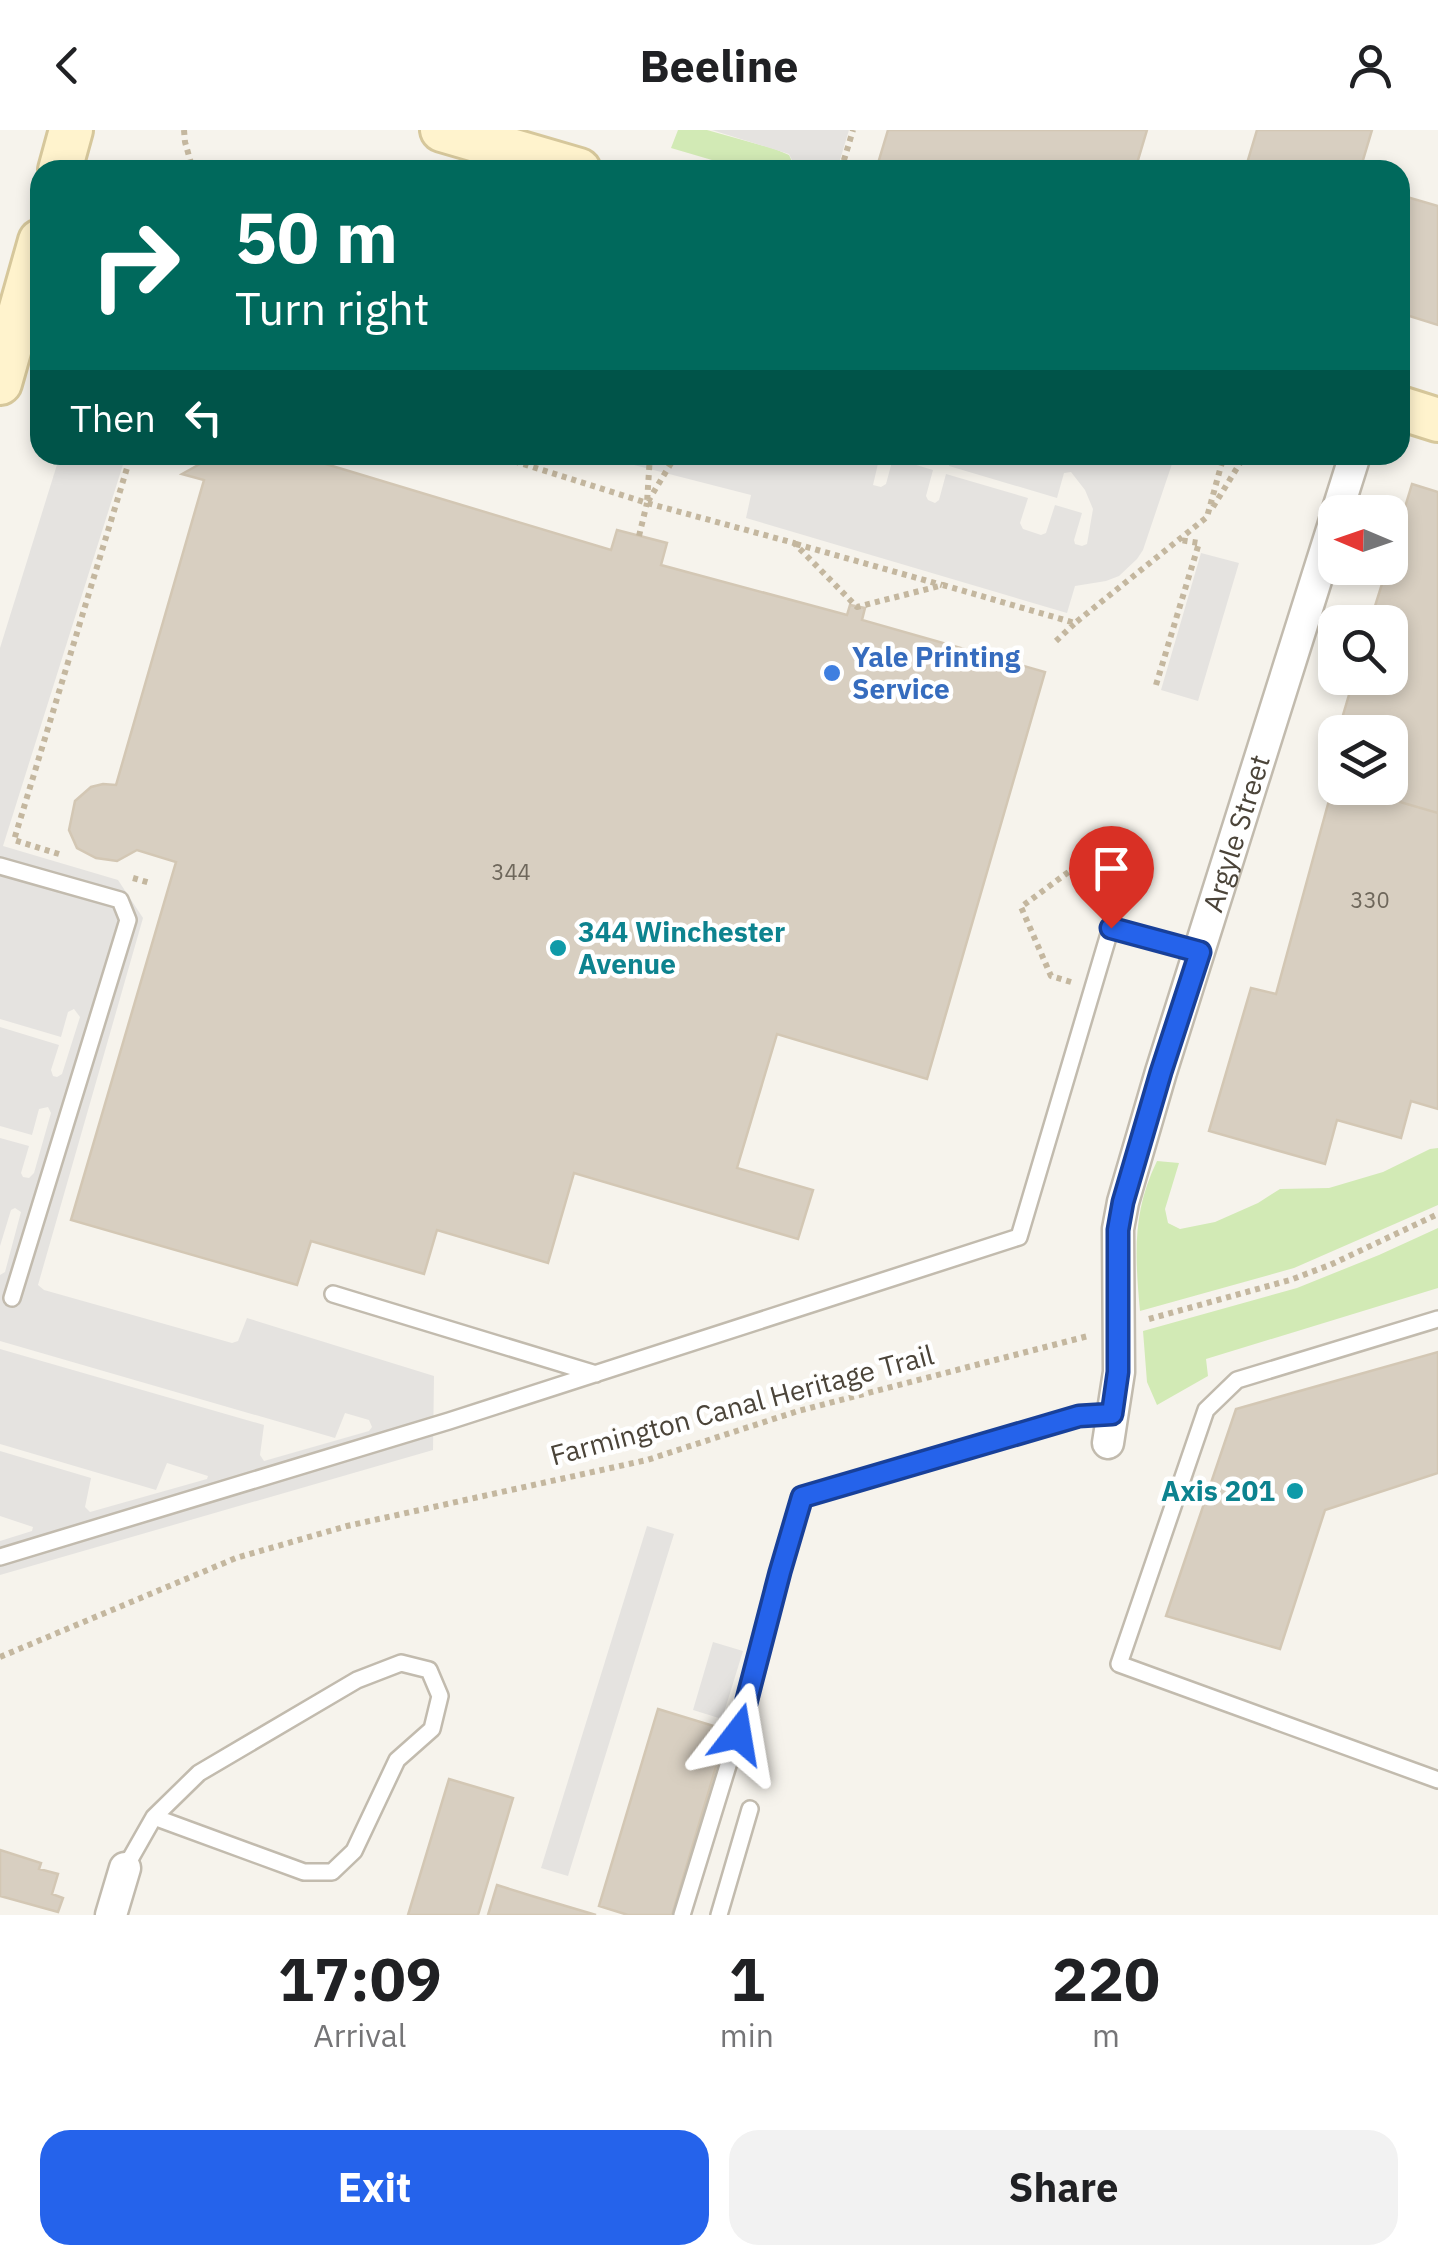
<!DOCTYPE html>
<html lang="en">
<head>
<meta charset="utf-8">
<style>
	body { margin:0; font-family:"IBM Plex Sans",sans-serif; background:#f2f2f2; color:#202124; height:100vh; display:flex; flex-direction:column; font-size:38px; white-space:nowrap }
	* { box-sizing:border-box; margin:0 }
	p { font-size:32px; color:#757577 }
	.icon { flex:none; width:55px; height:55px; fill:none; stroke:currentColor; stroke-width:2; stroke-linecap:round; stroke-linejoin:round }
	.map { position:relative; height:1785px; overflow:hidden }
	.panel { display:flex; flex-direction:column; background:#fff; flex:1 }
	.panel>* { flex:none }
	.guide { position:absolute; left:30px; top:30px; width:1380px; height:305px; border-radius:30px; box-shadow:0 5px 15px #0003; background:#00695c; color:#fff; overflow:hidden }
	.needle { width:65px; rotate:272deg }
	.tools { position:absolute; left:1318px; top:365px; display:grid; gap:20px }
	.tools a { display:grid; place-items:center; width:90px; height:90px; border-radius:20px; background:#fff; box-shadow:0 5px 15px #0003; font-size:50px }
	.pin { position:absolute; display:grid; place-items:center; width:85px; height:85px; color:#fff; margin:-102px -42px; border-radius:50% 50% 50% 0; rotate:-45deg; box-shadow:0 0 10px #0007 }
	.pin .icon { rotate:45deg }
	.me { position:absolute; width:110px; margin:-55px; rotate:14deg; stroke-linejoin:round; filter:drop-shadow(0 0 8px #0008) }
	.turn { display:flex; align-items:center; gap:35px; height:210px; padding:0 40px; font-size:45px }
	.turn .icon { width:130px; height:130px; stroke-width:2.5 }
	.turn b { display:block; font-size:70px; line-height:85px }
	.then { display:flex; align-items:center; height:95px; padding:0 40px; background:#0003; gap:20px; font-size:38px }
	.eta { display:flex; justify-content:space-evenly; align-items:center; height:170px; text-align:center }
	.eta b { font-size:60px; font-weight:700; line-height:70px }
	.cta { display:flex; gap:20px; margin-top:auto; padding:20px 40px }
	.cta a { flex:1; height:115px; border-radius:30px; background:#2563eb; color:#fff; font-size:40px; font-weight:700; line-height:115px; text-align:center }
	.cta a+a { background:#f2f2f2; color:#202124 }
	header { display:flex; justify-content:space-between; align-items:center; height:130px; padding:0 40px; background:#fff; font-size:45px; font-weight:700 }
	.map>svg:first-child { display:block }
	.green { fill:#d2eab5 }
	.parking { fill:#e5e3e0 }
	.building { fill:#d8cfc1; stroke:#d3c7b4; stroke-width:2.5 }
	.lines { fill:none; stroke-linecap:round; stroke-linejoin:round }
	.lane-casing { stroke:#c2bbae; stroke-width:20 }
	.street-casing { stroke:#c2bbae; stroke-width:35 }
	.secondary-casing { stroke:#d6c79b; stroke-width:48 }
	.path { stroke:#c4b79f; stroke-width:6; stroke-dasharray:5 5; stroke-linecap:butt }
	.lane { stroke:#fff; stroke-width:15 }
	.street { stroke:#fff; stroke-width:30 }
	.secondary { stroke:#fff3cd; stroke-width:42 }
	.route-casing { stroke:#184099; stroke-width:25 }
	.route { stroke:#2563eb; stroke-width:18 }
	.shop-dot { fill:#3f7fe0; stroke:#fff; stroke-width:4 }
	.culture-dot { fill:#0f9aa8; stroke:#fff; stroke-width:4 }
	.labels { text-anchor:middle; stroke-width:9; stroke-linejoin:round; paint-order:stroke }
	.number-label { font-size:22px; fill:#6e675b }
	.shop-label { font-size:28px; font-weight:bold; fill:#366cbe; stroke:#fff; text-anchor:start }
	.street-label { font-size:28px; fill:#4b4439; stroke:#fff }
	.culture-label { font-size:28px; font-weight:bold; fill:#0d838f; stroke:#fff; text-anchor:start }
</style>
</head>
<body>
<header><svg class="icon" aria-label="back" viewBox="0 0 24 24"><path d="M15 5l-7 7 7 7"/></svg>Beeline<svg class="icon" aria-label="person" viewBox="0 0 24 24"><circle cx="12" cy="8" r="4"/><path d="M4 21q1-7 8-7t8 7"/></svg></header>
<div class="map">
<svg width="1438" height="1785" viewBox="0 0 1438 1785">
	<rect width="100%" height="100%" fill="#f6f3ec"/>
	<!-- green -->
	<path class="green" d="M 678,0 L 707,0 L 775,19 L 789,25 L 796,40 L 746,40 L 671,18 Z
		M 1438,1018 L 1438,1075 L 1294,1138 L 1140,1181 C 1135,1126 1132,1082 1157,1031 L 1179,1033 L 1165,1079 L 1168,1093 L 1180,1099 L 1215,1092 L 1258,1073 L 1280,1059 L 1329,1058 L 1383,1042 L 1430,1019 Z
		M 1438,1098 L 1438,1158 L 1206,1229 L 1208,1246 L 1157,1275 L 1147,1252 L 1143,1201 L 1297,1158 L 1379,1125 Z"/>
	<!-- parking -->
	<path class="parking" d="M 712,0 L 849,0 L 837,40 L 797,40 L 789,24 Z
		M 60,325 L 126,325 L 3,716 L 118,750 L 143,788 L 38,1155 L 44,1160 L 232,1213 L 238,1211 L 247,1188 L 434,1246 L 433,1320 L 0,1445 L 0,1411 L 32,1401 L 33,1397 L 0,1386 L 0,1321 L 91,1348 L 85,1377 L 90,1382 L 207,1349 L 208,1346 L 167,1333 L 156,1360 L 0,1314 L 0,1219 L 264,1295 L 260,1325 L 264,1331 L 369,1301 L 372,1297 L 369,1290 L 345,1283 L 335,1308 L 0,1211 L 0,1145 L 5,1142 L 21,1082 L 15,1078 L 11,1080 L 0,1116 L 0,1008 L 29,1016 L 21,1043 L 23,1047 L 29,1048 L 34,1043 L 51,983 L 48,977 L 39,979 L 32,1005 L 0,996 L 0,897 L 59,915 L 51,940 L 53,946 L 57,947 L 62,944 L 80,887 L 74,879 L 68,882 L 61,907 L 0,889 L 0,518 Z
		M 595,325 L 880,325 L 873,355 L 881,357 L 886,354 L 893,328 L 933,340 L 926,366 L 928,370 L 935,373 L 939,370 L 946,344 L 1028,368 L 1020,393 L 1023,399 L 1041,405 L 1046,403 L 1055,375 L 1082,383 L 1074,410 L 1075,414 L 1082,416 L 1087,414 L 1093,379 L 1085,360 L 1071,342 L 1064,343 L 1057,368 L 949,336 L 952,325 L 1175,325 L 1143,420 L 1137,429 L 1119,446 L 1106,451 L 1075,456 L 1067,483 L 746,388 L 751,365 Z
		M 1201,423 L 1239,433 L 1198,571 L 1161,560 Z
		M 647,1396 L 674,1404 L 568,1746 L 541,1738 Z
		M 713,1512 L 743,1521 L 722,1589 L 693,1580 Z"/>
	<!-- building -->
	<path class="building" d="M 888,0 L 1147,0 L 1135,40 L 876,40 Z
		M 1257,0 L 1372,0 L 1360,40 L 1245,40 Z
		M 1400,65 L 1438,76 L 1438,195 L 1400,183 Z
		M 216,325 L 296,325 L 611,420 L 617,400 L 667,413 L 661,435 L 847,485 L 850,475 L 865,478 L 862,490 L 1045,542 L 927,949 L 777,904 L 737,1038 L 813,1060 L 798,1109 L 574,1043 L 548,1133 L 437,1100 L 424,1144 L 311,1111 L 297,1155 L 71,1090 L 176,732 L 137,720 L 117,731 L 96,728 L 77,718 L 69,700 L 75,671 L 91,657 L 103,654 L 116,655 L 204,350 L 182,344 Z
		M 1412,354 L 1438,362 L 1438,683 L 1352,658 L 1390,658 L 1390,602 L 1338,602 L 1354,548 L 1390,548 L 1390,492 L 1370,492 L 1387,438 L 1390,438 L 1390,427 Z
		M 1334,652 L 1335,658 L 1352,658 L 1438,683 L 1438,979 L 1411,971 L 1401,1008 L 1337,990 L 1325,1034 L 1209,1001 L 1251,858 L 1276,864 Z
		M 1438,1222 L 1438,1343 L 1325,1380 L 1280,1519 L 1166,1486 L 1236,1279 Z
		M 658,1579 L 727,1600 L 672,1785 L 628,1785 L 599,1776 Z
		M 449,1649 L 513,1668 L 478,1785 L 408,1785 Z
		M 0,1720 L 41,1733 L 39,1739 L 58,1744 L 52,1764 L 63,1768 L 58,1782 L 0,1766 Z
		M 497,1755 L 532,1766 L 596,1785 L 488,1785 Z"/>
	<g class="lines">
		<defs>
			<path id="lane" d="M 0,736 L 120,770 L 128,790 L 12,1168
				M 333,1164 L 596,1244
				M 1438,1189 L 1237,1250 L 1206,1280 L 1119,1534 L 1438,1650
				M 0,1427 L 449,1291 L 1019,1107 L 1111,797 L 1200,822
				M 125,1738 L 154,1687 L 199,1643 L 357,1550 L 401,1533 L 429,1540 L 440,1566 L 432,1599 L 397,1630 L 354,1721 L 332,1742 L 304,1742 L 154,1687
				M 682,1785 L 738,1603 L 779,1442 L 801,1367 L 1079,1286 L 1113,1284
				M 719,1785 L 750,1679"/>
			<g id="street">
				<path d="M 1337,382 L 1355,325"/>
				<path id="s1" d="M 1108,1313 L 1119,1242 L 1118,1099 L 1123,1072 L 1161,942 L 1335,390"/>
				<path d="M 111,1785 L 125,1738"/>
			</g>
			<path id="secondary" d="M 442,0 L 579,40
				M 60,40 L 71,0
				M 0,253 L 40,111
				M 1400,278 L 1438,290"/>
		</defs>
		<!-- lane casing -->
		<use href="#lane" class="lane-casing"/>
		<!-- street casing -->
		<use href="#street" class="street-casing"/>
		<!-- secondary casing -->
		<use href="#secondary" class="secondary-casing"/>
		<!-- path -->
		<path class="path" d="M 184,0 L 185,12 L 193,40
			M 841,40 L 853,0
			M 495,325 L 647,373 L 794,413 L 857,477 L 943,455 L 1075,493 L 1207,387 L 1224,325
			M 650,325 L 647,373 L 676,325
			M 1213,377 L 1245,325
			M 639,406 L 647,373
			M 796,414 L 942,455
			M 1056,511 L 1074,494
			M 1156,555 L 1199,413 L 1180,410
			M 59,724 L 14,710 L 131,325
			M 133,748 L 150,753
			M 1071,852 L 1051,846 L 1021,777 L 1082,732 L 1127,743
			M 1149,1189 L 1290,1150 L 1330,1135 L 1438,1084
			M 0,1527 L 236,1428 L 347,1396 L 647,1330 L 798,1281 L 1088,1206"/>
		<!-- lane -->
		<use href="#lane" class="lane"/>
		<!-- street -->
		<use href="#street" class="street"/>
		<!-- secondary -->
		<use href="#secondary" class="secondary"/>
	</g>
	<g class="lines">
		<defs>
			<path id="route" d="M 738,1604 L 780,1442 L 802,1367 L 1079,1286 L 1112,1284 L 1118,1242 L 1118,1100 L 1123,1072 L 1161,942 L 1200,822 L 1111,798"/>
		</defs>
		<!-- route casing -->
		<use href="#route" class="route-casing"/>
		<!-- route -->
		<use href="#route" class="route"/>
	</g>
	<!-- markers -->
	<circle class="shop-dot" cx="832" cy="543" r="10"/>
	<g class="culture-dot">
		<circle cx="558" cy="818" r="10"/>
		<circle cx="1295" cy="1361" r="10"/>
	</g>
	<g class="labels">
		<!-- number labels -->
		<g class="number-label">
			<text x="511" y="750">344</text>
			<text x="1370" y="778">330</text>
		</g>
		<!-- shop labels -->
		<g class="shop-label">
			<text x="852" y="537">Yale Printing<tspan x="852" dy="32">Service</tspan></text>
		</g>
		<!-- street labels -->
		<g class="street-label">
			<text dy="10" stroke="none"><textPath href="#s1" startOffset="628">Argyle Street</textPath></text>
			<text transform="translate(742 1275) rotate(-15)" y="10">Farmington Canal Heritage Trail</text>
		</g>
		<!-- culture labels -->
		<g class="culture-label">
			<text x="578" y="812">344 Winchester<tspan x="578" dy="32">Avenue</tspan></text>
			<text x="1275" y="1371" text-anchor="end">Axis 201</text>
		</g>
	</g>
</svg>
<div class="tools">
<a><svg class="needle" viewBox="-14 -14 28 28"><path d="M0-13l5 13h-10z" fill="#e53935"/><path d="M0 13l5-13h-10z" fill="#757577"/></svg></a>
<a><svg class="icon" aria-label="search" viewBox="0 0 24 24"><circle cx="10" cy="10" r="6"/><path d="M15 15l6 6"/></svg></a>
<a><svg class="icon" aria-label="layers" viewBox="0 0 24 24"><path d="M12 4l9 5-9 5-9-5zM3 14l9 5 9-5"/></svg></a>
</div>
<div class="pin" style="left:1111px;top:798px;background:#d93025"><svg class="icon" aria-label="arrive" viewBox="0 0 24 24"><path d="M6 21V4h12l-3 4 3 4H6"/></svg></div>
<svg class="me" style="left:738px;top:1604px" viewBox="-20 -20 40 40"><path d="M0-17L14 15 0 8-14 15z" fill="#2563eb" stroke="#fff" stroke-width="4"/></svg>
<div class="guide">
<div class="turn"><svg class="icon" aria-label="right" viewBox="0 0 24 24"><path d="M7 20v-9h11M14 6l5 5-5 5"/></svg><div><b>50 m</b>Turn right</div></div>
<div class="then">Then<svg class="icon" aria-label="left" viewBox="0 0 24 24"><path d="M17 20v-9H6M10 6l-5 5 5 5"/></svg></div>
</div>
</div>
<section class="panel">
<div class="eta">
<div><b>17:09</b><p>Arrival</p></div>
<div><b>1</b><p>min</p></div>
<div><b>220</b><p>m</p></div>
</div>
<div class="cta"><a>Exit</a><a>Share</a></div>
</section>
</body>
</html>
